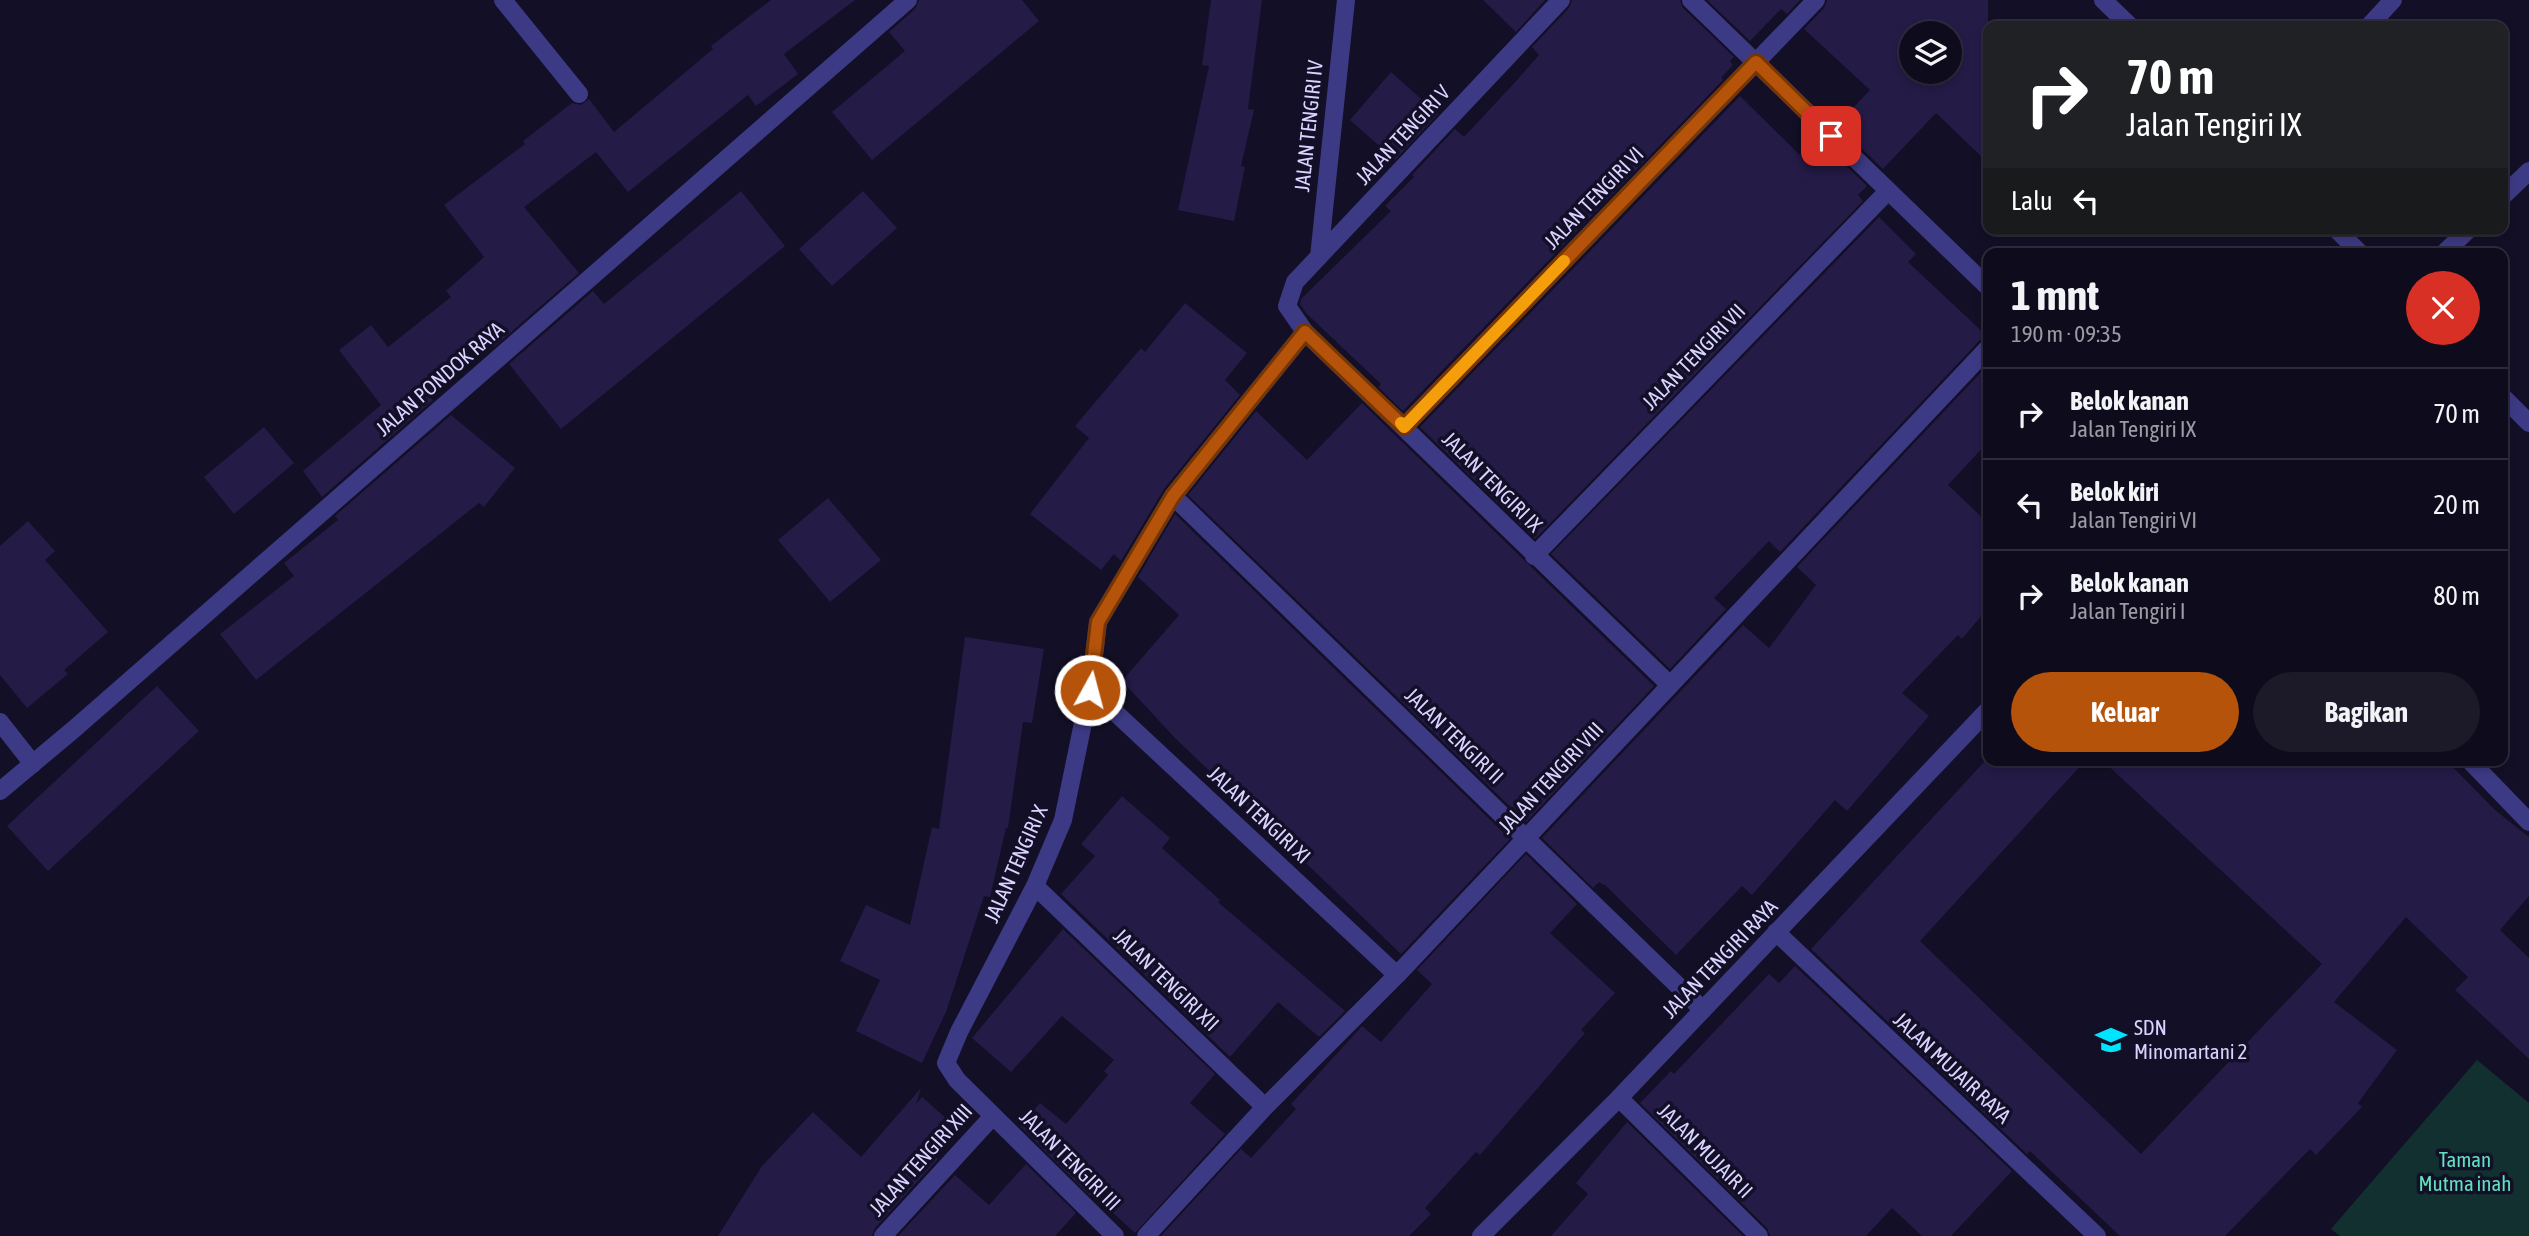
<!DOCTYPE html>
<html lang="id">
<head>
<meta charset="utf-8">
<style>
	body { margin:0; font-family:"Asap Condensed",sans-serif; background:#1c1929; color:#f1f3f6; height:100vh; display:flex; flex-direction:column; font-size:26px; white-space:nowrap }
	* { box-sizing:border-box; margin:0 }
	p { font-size:23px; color:#9b9ba3 }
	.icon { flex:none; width:38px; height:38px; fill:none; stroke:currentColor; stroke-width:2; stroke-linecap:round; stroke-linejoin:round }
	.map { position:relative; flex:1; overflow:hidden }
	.drawer { position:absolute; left:1983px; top:248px; width:525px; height:518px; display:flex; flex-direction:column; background:#0e0b1c; border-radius:14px; box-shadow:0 4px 10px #0003,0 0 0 2px #2e2b3b }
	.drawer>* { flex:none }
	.banner { position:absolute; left:1983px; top:21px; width:525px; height:214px; border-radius:14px; box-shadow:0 4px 10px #0003,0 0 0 2px #2e2b3b; background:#202124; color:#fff; overflow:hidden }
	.tools { position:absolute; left:1899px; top:21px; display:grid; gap:14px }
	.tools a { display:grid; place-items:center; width:63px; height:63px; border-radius:50%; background:#0e0b1c; box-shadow:0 4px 10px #0003,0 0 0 2px #2e2b3b; font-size:35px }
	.pin { position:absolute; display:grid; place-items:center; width:60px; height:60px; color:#fff; margin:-30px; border-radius:14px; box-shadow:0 4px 10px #0006 }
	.me { position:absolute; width:77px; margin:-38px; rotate:7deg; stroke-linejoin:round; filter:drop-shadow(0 0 5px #0008) }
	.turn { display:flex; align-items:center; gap:24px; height:147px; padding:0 28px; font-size:32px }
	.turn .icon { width:91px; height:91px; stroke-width:2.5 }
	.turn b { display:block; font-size:49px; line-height:60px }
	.then { display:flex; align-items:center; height:66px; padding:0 28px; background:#0003; gap:14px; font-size:26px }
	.round { display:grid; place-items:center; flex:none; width:74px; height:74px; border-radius:37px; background:#1c1929 }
	.head { display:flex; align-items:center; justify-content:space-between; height:119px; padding:0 28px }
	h1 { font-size:42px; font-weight:700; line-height:52px }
	.button { display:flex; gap:14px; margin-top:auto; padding:14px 28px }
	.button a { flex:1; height:80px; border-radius:42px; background:#b45309; color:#fff; font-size:28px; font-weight:700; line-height:80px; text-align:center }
	.button a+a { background:#1c1929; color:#f1f3f6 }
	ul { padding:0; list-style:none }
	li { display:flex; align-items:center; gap:21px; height:91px; padding:0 28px; border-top:2px solid #2e2b3b }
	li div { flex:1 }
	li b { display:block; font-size:26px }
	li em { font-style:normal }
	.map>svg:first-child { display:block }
	.green { fill:#12302f }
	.building { fill:#241b47; fill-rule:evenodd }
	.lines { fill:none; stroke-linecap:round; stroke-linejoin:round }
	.service { stroke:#3d3a85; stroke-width:18 }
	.minor { stroke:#3d3a85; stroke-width:18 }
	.tertiary { stroke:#3d3a85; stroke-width:18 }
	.route-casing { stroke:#753606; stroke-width:18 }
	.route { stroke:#b45309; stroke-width:12 }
	.slow { stroke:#f59e0b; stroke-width:12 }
	.labels { text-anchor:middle; stroke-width:7; stroke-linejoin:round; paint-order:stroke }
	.street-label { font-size:21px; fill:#d9d4ff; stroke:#130f26 }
	.poi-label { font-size:21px; fill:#d9d4ff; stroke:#130f26; text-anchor:start }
	.park-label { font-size:21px; fill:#5fe0c0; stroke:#130f26 }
</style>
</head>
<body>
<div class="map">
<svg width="2529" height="1236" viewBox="0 0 2529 1236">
	<rect width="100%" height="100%" fill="#130f26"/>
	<!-- green -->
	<path class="green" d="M 2477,1060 L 2529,1103 L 2529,1236 L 2340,1236 L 2331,1229 Z"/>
	<!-- building -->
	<path class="building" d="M 771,0 L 855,0 L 784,54 L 798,74 L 756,106 L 748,95 L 628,192 L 596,152 L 524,207 L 579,273 L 494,347 L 484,334 L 417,387 L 433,400 L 322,497 L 303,471 L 381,405 L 339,350 L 371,325 L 388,347 L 451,297 L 446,291 L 484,257 L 444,205 L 525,144 L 523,141 L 572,103 L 581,105 L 589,99 L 614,132 L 713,49 L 711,46 Z
		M 919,0 L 1022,0 L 1039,21 L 872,160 L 832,112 L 905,51 L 889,32 L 915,9 Z
		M 1211,0 L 1262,0 L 1248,109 L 1254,110 L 1241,166 L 1245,167 L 1234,221 L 1178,210 L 1209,66 L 1202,65 Z
		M 1483,0 L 1545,0 L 1516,32 Z
		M 1572,0 L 1680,0 L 1683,8 L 1734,57 L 1730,61 L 1733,65 L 1721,78 L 1723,80 L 1403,411 L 1378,387 L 1381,384 L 1306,313 L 1300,304 L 1301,299 L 1391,211 L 1385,206 L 1414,177 L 1412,175 L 1455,129 L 1464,137 L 1517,80 L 1539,55 L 1532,47 L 1569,8 Z
		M 1707,0 L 1800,0 L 1787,14 L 1781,9 L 1750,41 Z
		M 1827,0 L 1988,0 L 1988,163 L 1936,113 L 1883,169 L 1837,125 L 1870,90 L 1804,29 L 1824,8 ZM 1911,33 L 1950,33 L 1950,72 L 1911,72 Z
		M 1391,72 L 1438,114 L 1395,160 L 1350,120 Z
		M 1740,96 L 1804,159 L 1821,141 L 1867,186 L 1858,195 L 1863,201 L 1535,539 L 1420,427 Z
		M 741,191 L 785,246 L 561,429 L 509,364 L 593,291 L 604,304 Z
		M 863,191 L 897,228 L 832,286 L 799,249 Z
		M 1879,217 L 1916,254 L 1908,262 L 1988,337 L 1980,340 L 1780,552 L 1769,541 L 1714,598 L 1726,609 L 1670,669 L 1551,554 Z
		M 1185,303 L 1247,353 L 1225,380 L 1240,395 L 1164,489 L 1121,561 L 1114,554 L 1101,570 L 1030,514 L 1089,438 L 1075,426 L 1141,348 L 1145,352 Z
		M 1988,365 L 1988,442 L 1948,485 L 1988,523 L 1988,608 L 1962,639 L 1958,635 L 1902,693 L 1929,716 L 1847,811 L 1835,800 L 1752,895 L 1742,886 L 1676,955 L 1604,884 L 1603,885 L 1599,882 L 1593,888 L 1542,838 L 1743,625 L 1769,648 L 1816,585 L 1797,567 Z
		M 1362,403 L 1654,686 L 1526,822 L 1188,495 L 1256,411 L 1307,460 Z
		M 451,415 L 515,468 L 484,507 L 479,503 L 256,680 L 220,634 L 294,576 L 284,563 L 338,520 L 335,516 Z
		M 264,427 L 294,463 L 234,514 L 204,477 Z
		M 828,498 L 881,560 L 830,602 L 778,540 Z
		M 1175,514 L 1510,839 L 1401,954 L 1175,738 L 1122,681 L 1179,615 L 1138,577 Z
		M 28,521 L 55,551 L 45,560 L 108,632 L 64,670 L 68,674 L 27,708 L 0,675 L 0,546 Z
		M 965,637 L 1044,649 L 1032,723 L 1023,722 L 1008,828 L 1006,828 L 990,897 L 984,896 L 946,1012 L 922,1063 L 856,1031 L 880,980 L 840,961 L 866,905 L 910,925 L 932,827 L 939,829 Z
		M 157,686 L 199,731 L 48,871 L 7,826 Z
		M 1985,761 L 2085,761 L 1920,941 L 2141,1154 L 2322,964 L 2103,761 L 2447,761 L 2495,810 L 2529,837 L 2529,896 L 2500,930 L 2529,958 L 2529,1059 L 2455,990 L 2468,977 L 2406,917 L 2334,1002 L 2397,1050 L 2358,1103 L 2362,1107 L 2316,1155 L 2310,1149 L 2225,1236 L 2120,1236 L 2030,1151 L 2027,1154 L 1811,949 Z
		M 1122,796 L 1170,838 L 1162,848 L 1220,900 L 1218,902 L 1345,1011 L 1319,1037 L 1278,1002 L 1230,1057 L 1061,894 L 1095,856 L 1081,844 Z
		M 1526,854 L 1577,904 L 1550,933 L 1615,993 L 1581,1030 L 1585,1033 L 1480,1155 L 1476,1152 L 1425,1208 L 1431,1214 L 1409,1236 L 1161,1236 L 1241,1149 L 1251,1158 L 1296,1109 L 1291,1104 L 1362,1026 L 1381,1042 L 1432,984 L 1417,970 Z
		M 1063,929 L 1215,1074 L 1190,1103 L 1225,1134 L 1135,1233 L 1092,1194 L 1090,1196 L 1020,1126 L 1040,1103 L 1066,1124 L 1108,1075 L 1104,1071 L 1114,1060 L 1062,1016 L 1011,1072 L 972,1038 Z
		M 1795,966 L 2012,1171 L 1951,1236 L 1922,1236 L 1892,1208 L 1866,1236 L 1770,1236 L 1767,1228 L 1640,1103 L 1671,1071 L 1674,1074 L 1769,974 L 1779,983 Z
		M 921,1088 L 916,1104 L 922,1097 L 956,1127 L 932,1154 L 938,1159 L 875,1228 L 872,1236 L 718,1236 L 762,1166 L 813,1112 L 861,1157 Z
		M 1627,1122 L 1743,1236 L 1551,1236 L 1588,1194 L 1576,1183 Z
		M 1026,1164 L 1076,1213 L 1055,1236 L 898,1236 L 955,1175 L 989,1205 Z"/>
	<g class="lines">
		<!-- service -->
		<path class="service" d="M 1619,1098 L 1759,1236"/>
		<!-- minor -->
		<path class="minor" d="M 503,0 L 579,94
			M 1561,0 L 1295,282 L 1287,306 L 1305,332 L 1670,685
			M 1691,0 L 1988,287
			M 2369,26 L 2393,0
			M 2502,197 L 2529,171
			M 2443,254 L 2469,229
			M 1319,257 L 1346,0
			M 1404,427 L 1816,0
			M 1173,496 L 1703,1010
			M 1534,556 L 1888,191
			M 1090,689 L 1397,975
			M 0,722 L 33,764
			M 2470,761 L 2529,822
			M 1035,886 L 1265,1107
			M 1776,932 L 2097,1236
			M 883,1236 L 993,1116
			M 1115,1236 L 957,1080 L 946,1063 L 959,1032 L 1035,886 L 1063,820 L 1090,689 L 1098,622 L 1173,496 L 1305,332
			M 1146,1236 L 1265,1107 L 1397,975 L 1988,348
			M 1481,1236 L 1619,1098 L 1988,710"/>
		<!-- tertiary -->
		<path class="tertiary" d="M 2103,0 L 2130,26
			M 2336,229 L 2361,254
			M 2502,396 L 2529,423
			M 0,791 L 73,730 L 908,0"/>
	</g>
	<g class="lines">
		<defs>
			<path id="route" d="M 1090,690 L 1098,622 L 1173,496 L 1305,332 L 1404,427 L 1756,62 L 1831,136"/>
		</defs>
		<!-- route casing -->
		<use href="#route" class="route-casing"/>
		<!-- route -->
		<use href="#route" class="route"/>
		<!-- slow -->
		<path class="slow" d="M 1401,423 L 1404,427 L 1564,261"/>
	</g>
	<!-- icons -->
	<defs>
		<symbol id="school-bare" viewBox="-9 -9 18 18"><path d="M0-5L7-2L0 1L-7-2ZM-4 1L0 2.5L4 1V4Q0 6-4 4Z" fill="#00e5ff" stroke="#130f26" stroke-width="2.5" paint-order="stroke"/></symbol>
	</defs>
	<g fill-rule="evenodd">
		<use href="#school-bare" x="2089" y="1018" width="44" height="44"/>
	</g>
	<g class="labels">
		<!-- street labels -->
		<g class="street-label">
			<text transform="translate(1309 126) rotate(-84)" y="7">JALAN TENGIRI IV</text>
			<text transform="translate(1403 135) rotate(-47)" y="7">JALAN TENGIRI V</text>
			<text transform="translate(1594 198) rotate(-46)" y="7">JALAN TENGIRI VI</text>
			<text transform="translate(1694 357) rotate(-46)" y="7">JALAN TENGIRI VII</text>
			<text transform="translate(440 379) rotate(-41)" y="7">JALAN PONDOK RAYA</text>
			<text transform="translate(1492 482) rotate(45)" y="7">JALAN TENGIRI IX</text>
			<text transform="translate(1454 736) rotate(44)" y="7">JALAN TENGIRI II</text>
			<text transform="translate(1551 778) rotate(-47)" y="7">JALAN TENGIRI VIII</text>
			<text transform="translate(1259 815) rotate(43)" y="7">JALAN TENGIRI XI</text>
			<text transform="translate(1016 864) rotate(-66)" y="7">JALAN TENGIRI X</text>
			<text transform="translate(1720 959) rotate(-46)" y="7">JALAN TENGIRI RAYA</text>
			<text transform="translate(1166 980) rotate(44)" y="7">JALAN TENGIRI XII</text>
			<text transform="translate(1952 1068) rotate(43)" y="7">JALAN MUJAIR RAYA</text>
			<text transform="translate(1705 1151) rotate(45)" y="7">JALAN MUJAIR II</text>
			<text transform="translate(921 1160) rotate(-48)" y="7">JALAN TENGIRI XIII</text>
			<text transform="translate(1070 1160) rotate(45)" y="7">JALAN TENGIRI III</text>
		</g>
		<!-- poi labels -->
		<g class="poi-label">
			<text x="2134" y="1035">SDN<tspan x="2134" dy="24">Minomartani 2</tspan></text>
		</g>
		<!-- park labels -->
		<g class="park-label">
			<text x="2465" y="1167">Taman<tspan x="2465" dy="24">Mutma inah</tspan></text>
		</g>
	</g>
</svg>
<div class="tools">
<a><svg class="icon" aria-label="layers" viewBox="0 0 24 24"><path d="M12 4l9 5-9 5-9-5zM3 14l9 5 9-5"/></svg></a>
</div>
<div class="pin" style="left:1831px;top:136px;background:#d93025"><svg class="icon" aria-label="arrive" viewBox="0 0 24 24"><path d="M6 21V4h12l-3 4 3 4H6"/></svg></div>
<svg class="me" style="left:1090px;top:690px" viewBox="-20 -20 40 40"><circle r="17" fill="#b45309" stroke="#fff" stroke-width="3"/><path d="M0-11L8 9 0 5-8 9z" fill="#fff"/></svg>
<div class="banner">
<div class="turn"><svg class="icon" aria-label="right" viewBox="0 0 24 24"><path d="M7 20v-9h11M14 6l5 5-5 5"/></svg><div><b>70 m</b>Jalan Tengiri IX</div></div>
<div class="then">Lalu<svg class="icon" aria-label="left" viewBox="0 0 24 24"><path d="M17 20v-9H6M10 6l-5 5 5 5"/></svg></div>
</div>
<section class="drawer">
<div class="head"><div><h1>1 mnt</h1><p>190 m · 09:35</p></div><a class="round" style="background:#d93025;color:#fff"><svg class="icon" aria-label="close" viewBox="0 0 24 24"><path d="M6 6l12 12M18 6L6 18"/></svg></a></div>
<ul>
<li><svg class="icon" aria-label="right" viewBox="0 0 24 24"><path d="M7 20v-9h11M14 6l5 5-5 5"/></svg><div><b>Belok kanan</b><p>Jalan Tengiri IX</p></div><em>70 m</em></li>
<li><svg class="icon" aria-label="left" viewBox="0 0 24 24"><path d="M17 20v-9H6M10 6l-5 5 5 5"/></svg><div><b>Belok kiri</b><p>Jalan Tengiri VI</p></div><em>20 m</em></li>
<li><svg class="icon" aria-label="right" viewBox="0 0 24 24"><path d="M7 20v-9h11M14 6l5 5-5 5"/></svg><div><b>Belok kanan</b><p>Jalan Tengiri I</p></div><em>80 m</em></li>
</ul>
<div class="button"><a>Keluar</a><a>Bagikan</a></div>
</section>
</div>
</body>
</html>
